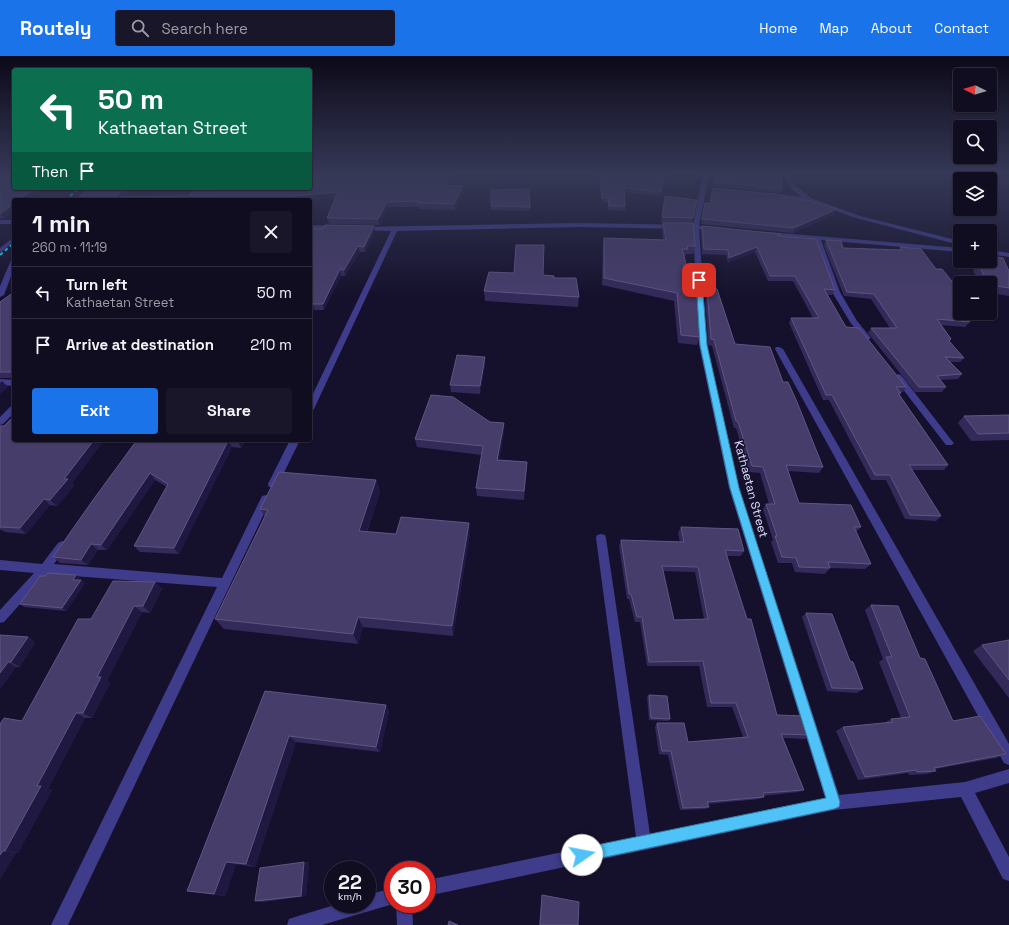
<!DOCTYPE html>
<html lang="en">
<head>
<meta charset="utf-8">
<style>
	body { margin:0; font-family:"Space Grotesk",sans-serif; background:#19162a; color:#f1f3f6; height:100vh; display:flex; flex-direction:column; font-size:15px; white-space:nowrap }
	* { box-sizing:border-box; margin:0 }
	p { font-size:13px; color:#9c9ca5 }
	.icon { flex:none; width:22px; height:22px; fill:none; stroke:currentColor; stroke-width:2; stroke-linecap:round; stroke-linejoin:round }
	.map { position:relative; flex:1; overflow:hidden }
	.details { position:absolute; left:12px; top:142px; width:300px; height:244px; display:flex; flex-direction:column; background:#100d21; border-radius:4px; box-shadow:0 1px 3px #0004,0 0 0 1px #302d3f }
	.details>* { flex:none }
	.guide { position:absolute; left:12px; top:12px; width:300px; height:122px; border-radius:4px; box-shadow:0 1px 3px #0004,0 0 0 1px #302d3f; background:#0b6e4f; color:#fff; overflow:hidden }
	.needle { width:26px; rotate:275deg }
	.controls { position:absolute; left:953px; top:12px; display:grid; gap:8px }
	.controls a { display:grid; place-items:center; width:44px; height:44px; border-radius:4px; background:#100d21; box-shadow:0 1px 3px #0004,0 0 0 1px #302d3f; font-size:20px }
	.speed { position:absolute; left:324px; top:805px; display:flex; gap:8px; font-size:20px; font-weight:700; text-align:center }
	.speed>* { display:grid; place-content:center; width:52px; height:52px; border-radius:50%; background:#100d21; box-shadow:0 1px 3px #0004,0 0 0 1px #302d3f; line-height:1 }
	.speed small { font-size:10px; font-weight:400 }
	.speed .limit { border:6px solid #d22; background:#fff; color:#111 }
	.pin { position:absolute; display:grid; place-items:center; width:34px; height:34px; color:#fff; margin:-17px; border-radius:8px; box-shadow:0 2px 6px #0006 }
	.me { position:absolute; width:44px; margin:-22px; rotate:78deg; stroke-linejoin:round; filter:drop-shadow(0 0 3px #0008) }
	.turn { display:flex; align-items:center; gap:14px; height:84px; padding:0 20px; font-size:18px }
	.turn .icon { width:52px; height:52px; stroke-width:2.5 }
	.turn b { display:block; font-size:28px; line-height:34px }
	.then { display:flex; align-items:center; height:38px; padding:0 20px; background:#0003; gap:8px; font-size:15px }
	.round { display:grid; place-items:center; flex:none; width:42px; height:42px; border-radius:4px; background:#19162a }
	.headline { display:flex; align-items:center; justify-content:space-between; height:68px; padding:0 20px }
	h1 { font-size:24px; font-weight:700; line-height:30px }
	.button { display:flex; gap:8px; margin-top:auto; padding:8px 20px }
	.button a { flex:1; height:46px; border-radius:4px; background:#1a73e8; color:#fff; font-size:16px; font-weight:700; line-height:46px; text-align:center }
	.button a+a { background:#19162a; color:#f1f3f6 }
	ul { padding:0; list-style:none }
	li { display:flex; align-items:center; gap:12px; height:52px; padding:0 20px; border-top:1px solid #302d3f }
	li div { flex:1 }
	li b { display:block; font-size:15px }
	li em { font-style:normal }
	header { display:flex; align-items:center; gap:24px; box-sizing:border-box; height:56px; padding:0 20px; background:#1a73e8; color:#fff }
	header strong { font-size:19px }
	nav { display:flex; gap:22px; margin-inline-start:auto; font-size:14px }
	.search { width:280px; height:36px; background:#19162a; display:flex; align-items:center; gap:10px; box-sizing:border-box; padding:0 14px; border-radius:4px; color:#9c9ca5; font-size:15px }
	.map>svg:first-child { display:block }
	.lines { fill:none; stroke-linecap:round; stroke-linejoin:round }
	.minor { fill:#3e3c8b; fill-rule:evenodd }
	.rail { stroke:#08e8ff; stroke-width:2; stroke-dasharray:3.5 3; stroke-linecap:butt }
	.wall { fill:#332a59; fill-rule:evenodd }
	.shaded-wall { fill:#1f1840 }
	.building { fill:#463d6b; stroke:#5e5682; fill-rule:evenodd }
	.route { fill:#4fc3f7; stroke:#337fa1 }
	.labels { text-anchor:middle; stroke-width:3; stroke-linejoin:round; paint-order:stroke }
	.street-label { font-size:12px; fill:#e0dcff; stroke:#15112c }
</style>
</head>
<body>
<header>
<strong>Routely</strong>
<div class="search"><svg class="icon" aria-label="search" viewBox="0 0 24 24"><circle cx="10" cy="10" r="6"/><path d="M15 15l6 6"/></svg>Search here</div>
<nav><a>Home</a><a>Map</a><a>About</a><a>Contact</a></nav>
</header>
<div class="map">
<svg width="1009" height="869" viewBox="0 0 1009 869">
	<rect width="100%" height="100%" fill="#15112c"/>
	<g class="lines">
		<!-- minor -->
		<path class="minor" d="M 703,118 L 709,118 L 699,170 L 714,171 L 717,173 L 714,175 L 699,173 L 707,289 L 739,432 L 839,739 L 965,726 L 1009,713 L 1009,727 L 975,737 L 1009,801 L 1009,825 L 1003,823 L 961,741 L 834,754 L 427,840 L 427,824 L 636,781 L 596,482 L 597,479 L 601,478 L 605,479 L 606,482 L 650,778 L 825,742 L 729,432 L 699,289 L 693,173 L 579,171 L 397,175 L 314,353 L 310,356 L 310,344 L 391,175 L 362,174 L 360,173 L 360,171 L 579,167 L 693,169 Z
			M 783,118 L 789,118 L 795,130 L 811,142 L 860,160 L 960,185 L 960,189 L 856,162 L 808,145 L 768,140 L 768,138 L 770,137 L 802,141 L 791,132 Z
			M 0,164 L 14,164 L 14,168 L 0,168 Z
			M 310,169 L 336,170 L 339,172 L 336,174 L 310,173 Z
			M 768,176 L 960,192 L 960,196 L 821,184 L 840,236 L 857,265 L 871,282 L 867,284 L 864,284 L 850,266 L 832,236 L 814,184 L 766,179 L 765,178 Z
			M 14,181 L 14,186 L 0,197 L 0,192 Z
			M 990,194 L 1009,197 L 1009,201 L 990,198 Z
			M 14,202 L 14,212 L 4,239 L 0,241 L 0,230 L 11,204 Z
			M 776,291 L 779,291 L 783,293 L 1009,688 L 1009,709 L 1004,707 L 775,293 Z
			M 898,318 L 901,319 L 952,385 L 954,387 L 952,389 L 946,389 L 895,323 L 894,321 Z
			M 0,323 L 14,324 L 14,330 L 0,329 Z
			M 14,349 L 14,357 L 3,368 L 0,369 L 0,361 L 11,350 Z
			M 290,384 L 300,384 L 277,431 L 269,431 L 268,428 Z
			M 266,439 L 270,440 L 271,443 L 68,869 L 51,869 L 217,531 L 47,518 L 4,566 L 0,567 L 0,554 L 34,517 L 0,514 L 0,504 L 42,508 L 58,487 L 62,485 L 66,487 L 67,490 L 54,508 L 222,522 L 262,440 Z
			M 393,832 L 393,848 L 322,869 L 287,869 L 289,863 L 295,861 L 338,848 L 367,848 L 367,839 Z
			M 396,848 L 412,848 L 413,869 L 397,869 Z"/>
		<!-- rail -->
		<path class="rail" d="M 65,144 L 80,132
			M 0,199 L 14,187"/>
	</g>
	<!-- wall -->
	<path class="wall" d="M 0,118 L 43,132 L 28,144 L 14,144 L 4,162 L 0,163 Z
		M 453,118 L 448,130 L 463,130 L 463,136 L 455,154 L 418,153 L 418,151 L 388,151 L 379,169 L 329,168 L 327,162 L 335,142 L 310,144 L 79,144 L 78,142 L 125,132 L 128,138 L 124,141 L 189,140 L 213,136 Z
		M 599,118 L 665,118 L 660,140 L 624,136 L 625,150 L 625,155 L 608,154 L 608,147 L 602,146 Z
		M 715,118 L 782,133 L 781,137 L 713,130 Z
		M 665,140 L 693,162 L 692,167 L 695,190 L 693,198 L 686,198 L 686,200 L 684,200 L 700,281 L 697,289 L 678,287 L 674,245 L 602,229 L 603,189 L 604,182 L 663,184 L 662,174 L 663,167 L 661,167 Z
		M 783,141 L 835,158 L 793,177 L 701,168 L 705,147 L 709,147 Z
		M 491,150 L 530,151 L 530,155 L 491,154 Z
		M 702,170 L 781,181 L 835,234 L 832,239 L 827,239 L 846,271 L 906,331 L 903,336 L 900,336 L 901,337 L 900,339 L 948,409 L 944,414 L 912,414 L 941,460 L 936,465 L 905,463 L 886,424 L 871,424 L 829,344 L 823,344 L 789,267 L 791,262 L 813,262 L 793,225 L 768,225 L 755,196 L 728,207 L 726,199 L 702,198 L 701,175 Z
		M 310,173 L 375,176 L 365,196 L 360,196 L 345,220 L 341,220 L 324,254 L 314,254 L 310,262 Z
		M 826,184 L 843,192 L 899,194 L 900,191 L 936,213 L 975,262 L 965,271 L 941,269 L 951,283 L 949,285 L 964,302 L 960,306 L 950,306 L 962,318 L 958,323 L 940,324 L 946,331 L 942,336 L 915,336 L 868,277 L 871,272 L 890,272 L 871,243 L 844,240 L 824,189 Z
		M 970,205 L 990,205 L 1009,215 L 1009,240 L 990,237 L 990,227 L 978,227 Z
		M 543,219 L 554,222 L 579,241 L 578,251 L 485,245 L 484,235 Z
		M 707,233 L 735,288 L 783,326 L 823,411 L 819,417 L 788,415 L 799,447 L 861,471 L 856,476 L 871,508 L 865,513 L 830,512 L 825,518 L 795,516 L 792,507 L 778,507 L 771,486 L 773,484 L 763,453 L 766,448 L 769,448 L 760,417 L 749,416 L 736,372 L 734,372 L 712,290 L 708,289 L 705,239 Z
		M 14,236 L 14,322 L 0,322 L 0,246 Z
		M 485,301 L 485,308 L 480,338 L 451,336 L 450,329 Z
		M 1009,359 L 1009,384 L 971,385 L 958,367 L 964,360 Z
		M 490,366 L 504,367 L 504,376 L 499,404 L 527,406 L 524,444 L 477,440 L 476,432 L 482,399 L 417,391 L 415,383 Z
		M 0,370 L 14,384 L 104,384 L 72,427 L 74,430 L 57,450 L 50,449 L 26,478 L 5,476 L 2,474 L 0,474 Z
		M 137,384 L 245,384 L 241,392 L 232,391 L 179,498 L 140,496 L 134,490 L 167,431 L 155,424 L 107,494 L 98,494 L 88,509 L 60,507 L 53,501 Z
		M 376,424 L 380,436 L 367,476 L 396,478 L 470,478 L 453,580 L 363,571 L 358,588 L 224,573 L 215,563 L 265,461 L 260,453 Z
		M 681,471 L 744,495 L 741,500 L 727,500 L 777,659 L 811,679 L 805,683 L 783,682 L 804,734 L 798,736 L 763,740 L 764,741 L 759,743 L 708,748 L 709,751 L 705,753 L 680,754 L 668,699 L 659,698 L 655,671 L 657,667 L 688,686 L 743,681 L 732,651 L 707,651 L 699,610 L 647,610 L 640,566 L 635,566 L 629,543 L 627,543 L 619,490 L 621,484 L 680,486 L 678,477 ZM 663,515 L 695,516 L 704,563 L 674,564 Z
		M 80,522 L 78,524 L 81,524 L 85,527 L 66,555 L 24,551 L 20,548 Z
		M 155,526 L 162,533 L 150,557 L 142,556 L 107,625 L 110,627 L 92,662 L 85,662 L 48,733 L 52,734 L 18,797 L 16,797 L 0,823 L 22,665 L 91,563 Z
		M 871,549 L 920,602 L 953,665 L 1006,698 L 996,702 L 935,713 L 936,715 L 927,718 L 909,719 L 908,717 L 858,724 L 836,675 L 843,671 L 884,667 L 891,663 L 901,662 L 879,606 L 883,603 L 865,554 Z
		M 806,557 L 850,605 L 863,633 L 857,637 L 827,635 L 802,561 Z
		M 0,579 L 28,581 L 35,586 L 20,611 L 16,611 L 0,633 Z
		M 1009,584 L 1009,642 L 973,595 L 982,589 Z
		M 265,635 L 386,649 L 389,656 L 380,696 L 296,686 L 255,811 L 236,808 L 225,840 L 187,835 Z
		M 649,639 L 670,663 L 668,665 L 649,664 L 647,641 Z
		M 304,806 L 309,807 L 306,840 L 262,846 L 255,845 Z
		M 542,839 L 578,869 L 539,869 L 542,840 Z"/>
	<!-- shaded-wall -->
	<path class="shaded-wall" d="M 450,118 L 453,118 L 446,135 L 445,129 Z
		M 463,130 L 463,136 L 455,154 L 454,148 Z
		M 34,132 L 43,132 L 28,144 L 19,144 Z
		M 125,132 L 128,138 L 120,144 L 115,141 Z
		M 338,136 L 339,141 L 310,144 L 292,144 L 295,140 Z
		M 387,146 L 388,151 L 379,169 L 378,163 Z
		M 14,147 L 14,155 L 4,162 L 1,158 Z
		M 837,153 L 835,158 L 793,177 L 794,172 Z
		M 374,170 L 375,176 L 365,196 L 364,191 Z
		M 358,190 L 360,196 L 345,220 L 344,214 Z
		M 757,191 L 755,196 L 728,207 L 729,202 Z
		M 340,213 L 341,220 L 324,254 L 323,248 Z
		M 313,248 L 314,254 L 310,262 L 310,252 Z
		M 978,257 L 975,262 L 965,271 L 969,266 Z
		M 485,301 L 485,308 L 480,338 L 480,330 Z
		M 2,325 L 8,331 L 0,339 L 0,327 Z
		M 504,367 L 504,376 L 497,412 L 497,404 Z
		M 94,384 L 104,384 L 72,427 L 74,430 L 57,450 L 50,444 L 64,423 Z
		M 238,384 L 245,384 L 241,392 L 238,385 Z
		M 228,385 L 232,391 L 179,498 L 174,492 Z
		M 150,417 L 155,424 L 107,494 L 101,489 Z
		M 376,424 L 380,436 L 363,486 L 359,475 Z
		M 44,443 L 50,449 L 26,478 L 20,472 Z
		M 469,467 L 470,478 L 453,580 L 452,570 Z
		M 91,488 L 98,494 L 88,509 L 81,504 Z
		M 76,519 L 80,522 L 77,527 L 73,524 Z
		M 81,524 L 85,527 L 66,555 L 62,552 Z
		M 155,526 L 162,533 L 150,557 L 143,550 Z
		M 134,550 L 142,556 L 107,625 L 110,627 L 92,662 L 83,657 L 97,621 Z
		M 358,561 L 363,571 L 358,588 L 353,578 Z
		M 28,581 L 35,586 L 20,611 L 11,606 Z
		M 8,606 L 16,611 L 0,633 L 0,617 Z
		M 386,649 L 389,656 L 380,696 L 376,691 Z
		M 76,657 L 85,662 L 48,733 L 52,734 L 18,797 L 5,795 L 37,730 Z
		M 289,680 L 296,686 L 255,811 L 246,808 Z
		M 3,795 L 16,797 L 0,823 L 0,799 Z
		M 226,806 L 236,808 L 225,840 L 214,838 Z
		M 304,806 L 309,807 L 306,840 L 301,840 Z"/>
	<!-- building -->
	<path class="building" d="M 0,118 L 14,118 L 14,132 L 34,132 L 19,144 L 14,144 L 14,147 L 0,158 Z
		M 310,118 L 450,118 L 445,129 L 463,130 L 454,148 L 418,147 L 418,145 L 387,146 L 378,163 L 327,162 L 338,136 L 295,140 L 292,144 L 80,144 L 78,142 L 89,132 L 125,132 L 115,141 L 189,140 L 192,136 L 213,136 L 217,132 L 310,132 Z
		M 600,118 L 665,118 L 661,136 L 624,132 L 625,150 L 609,150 L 608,142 L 602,142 Z
		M 716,118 L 781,118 L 782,133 L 714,126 Z
		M 713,132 L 783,139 L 783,141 L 809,145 L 837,153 L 794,172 L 702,163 L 705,147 L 710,147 Z
		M 529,133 L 530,151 L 491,150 L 491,134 Z
		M 665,140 L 697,144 L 693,162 L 662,161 Z
		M 663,167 L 693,167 L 695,190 L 687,190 L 688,193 L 682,193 L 692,231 L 697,231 L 700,281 L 681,279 L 677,237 L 604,222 L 604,182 L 666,184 Z
		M 325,169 L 374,170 L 364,191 L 358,190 L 344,214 L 340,213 L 323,248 L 313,248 L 310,252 L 310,173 L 323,173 Z
		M 702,170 L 781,178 L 777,180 L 816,183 L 835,234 L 824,233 L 846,271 L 859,272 L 906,331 L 896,331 L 901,337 L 898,337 L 948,409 L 909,409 L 941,460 L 910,459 L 890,419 L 875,419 L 832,339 L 826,339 L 791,262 L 819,262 L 795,220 L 770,220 L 757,191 L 729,202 L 728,194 L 704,193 Z
		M 826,184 L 841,185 L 843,192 L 902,194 L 900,191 L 921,193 L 936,213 L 942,213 L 960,235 L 960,257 L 978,257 L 969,266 L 937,263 L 951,283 L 949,285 L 964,302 L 945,301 L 962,318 L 937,320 L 946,331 L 919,331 L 871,272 L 897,272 L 874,238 L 847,236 Z
		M 516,189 L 544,189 L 543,219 L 554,220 L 554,222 L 576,222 L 579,241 L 484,235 L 489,216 L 514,217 Z
		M 990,200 L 1003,202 L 1009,215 L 1009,232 L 990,229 L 990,227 L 987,227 L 977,205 L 990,205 Z
		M 707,233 L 717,233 L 735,288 L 770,291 L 783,326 L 788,326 L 797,346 L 823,411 L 786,409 L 799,447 L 851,449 L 861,471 L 854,471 L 871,508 L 828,506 L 830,512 L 799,511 L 796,502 L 782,501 L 775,480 L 777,480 L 766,448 L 775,448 L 763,411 L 752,410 L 738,366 L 736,365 L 714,284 L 711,283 Z
		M 14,236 L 14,316 L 0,316 L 0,246 Z
		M 457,299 L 485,301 L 480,330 L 450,329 Z
		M 431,339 L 453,341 L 490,366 L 504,367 L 497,404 L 527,406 L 524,435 L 476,432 L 483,390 L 415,383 Z
		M 1009,359 L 1009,377 L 978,378 L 964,360 Z
		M 14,360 L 14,384 L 94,384 L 64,423 L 68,423 L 50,444 L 44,443 L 20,472 L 0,471 L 0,370 L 4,370 Z
		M 137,384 L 238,384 L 238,385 L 228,385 L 174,492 L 134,490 L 168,428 L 150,417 L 101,489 L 91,488 L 81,504 L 53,501 L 93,444 Z
		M 279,416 L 376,424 L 359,475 L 396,478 L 401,461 L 469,467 L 452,570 L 358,561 L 353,578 L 215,563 L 268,454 L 260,453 Z
		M 681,471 L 738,473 L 744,495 L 725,494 L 747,563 L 751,563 L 777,659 L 805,660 L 811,679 L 781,678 L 804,734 L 763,737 L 764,741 L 707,746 L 709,751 L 683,752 L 671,695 L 662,695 L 657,667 L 684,667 L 688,686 L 748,681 L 736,647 L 711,647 L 703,605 L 649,606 L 642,561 L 637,561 L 631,538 L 629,538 L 621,484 L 684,486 ZM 662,510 L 698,511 L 708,563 L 674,564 Z
		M 48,517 L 76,519 L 73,524 L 81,524 L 62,552 L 20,548 L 40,520 L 45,520 Z
		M 113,525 L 155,526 L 143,550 L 134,550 L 97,621 L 101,621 L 83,657 L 76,657 L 37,730 L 41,730 L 5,795 L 3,795 L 0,799 L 0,668 L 4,662 L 22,665 L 78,563 L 91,563 Z
		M 871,549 L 898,550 L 920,602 L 925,603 L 953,665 L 980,660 L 1006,698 L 934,712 L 936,715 L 917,716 L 916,714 L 865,721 L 843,671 L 893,666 L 891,663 L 910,661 L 886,601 L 892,601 Z
		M 806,557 L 832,558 L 850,605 L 853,606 L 863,633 L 832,632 Z
		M 0,579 L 28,581 L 11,606 L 8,606 L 0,617 Z
		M 1009,584 L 1009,624 L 982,589 Z
		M 265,635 L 386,649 L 376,691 L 289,680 L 246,808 L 226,806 L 214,838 L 187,835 Z
		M 649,639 L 667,640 L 670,663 L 651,662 Z
		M 304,806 L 301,840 L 255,845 L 260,812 Z
		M 542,839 L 579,846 L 578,869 L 540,869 Z
		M 449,865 L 458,869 L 448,869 Z"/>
	<!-- sky -->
	<linearGradient id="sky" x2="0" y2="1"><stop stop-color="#0c0918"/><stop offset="0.49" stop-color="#353856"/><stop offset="1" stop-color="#353856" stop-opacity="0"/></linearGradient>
	<rect width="1009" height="240" fill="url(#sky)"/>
	<!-- route -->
	<path class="route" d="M 696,223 L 702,224 L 707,289 L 739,432 L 840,746 L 839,751 L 834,753 L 582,806 L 577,804 L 575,799 L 577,794 L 582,792 L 826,742 L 730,432 L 700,289 Z"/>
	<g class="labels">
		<!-- street labels -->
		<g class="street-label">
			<text transform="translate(751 433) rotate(75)" y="4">Kathaetan Street</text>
		</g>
	</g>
</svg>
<div class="controls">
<a><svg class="needle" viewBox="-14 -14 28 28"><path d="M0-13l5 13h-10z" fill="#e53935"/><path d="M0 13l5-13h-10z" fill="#9c9ca5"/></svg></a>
<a><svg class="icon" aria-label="search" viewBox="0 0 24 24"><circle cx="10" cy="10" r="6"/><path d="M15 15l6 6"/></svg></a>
<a><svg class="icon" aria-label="layers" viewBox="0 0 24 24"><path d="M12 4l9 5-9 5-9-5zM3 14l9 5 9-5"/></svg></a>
<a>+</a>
<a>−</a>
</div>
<div class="speed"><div>22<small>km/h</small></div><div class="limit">30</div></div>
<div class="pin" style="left:699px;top:224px;background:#d93025"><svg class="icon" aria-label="arrive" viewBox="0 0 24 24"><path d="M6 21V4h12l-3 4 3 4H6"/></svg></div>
<svg class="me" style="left:582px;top:799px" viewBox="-20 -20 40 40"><circle r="19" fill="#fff"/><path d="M0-13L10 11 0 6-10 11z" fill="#4fc3f7"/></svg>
<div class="guide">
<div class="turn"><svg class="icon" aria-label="left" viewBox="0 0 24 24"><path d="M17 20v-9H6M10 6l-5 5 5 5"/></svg><div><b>50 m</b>Kathaetan Street</div></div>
<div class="then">Then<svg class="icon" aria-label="arrive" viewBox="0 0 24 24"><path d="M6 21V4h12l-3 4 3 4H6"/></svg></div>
</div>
<section class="details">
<div class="headline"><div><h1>1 min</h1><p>260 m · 11:19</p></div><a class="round"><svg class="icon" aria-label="close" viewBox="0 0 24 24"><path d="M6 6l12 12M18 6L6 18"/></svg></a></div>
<ul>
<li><svg class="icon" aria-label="left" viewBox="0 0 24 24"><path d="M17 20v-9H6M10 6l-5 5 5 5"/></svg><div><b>Turn left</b><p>Kathaetan Street</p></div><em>50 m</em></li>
<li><svg class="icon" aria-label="arrive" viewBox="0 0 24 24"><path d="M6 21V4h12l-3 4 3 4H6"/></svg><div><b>Arrive at destination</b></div><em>210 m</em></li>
</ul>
<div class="button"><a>Exit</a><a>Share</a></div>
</section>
</div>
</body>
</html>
